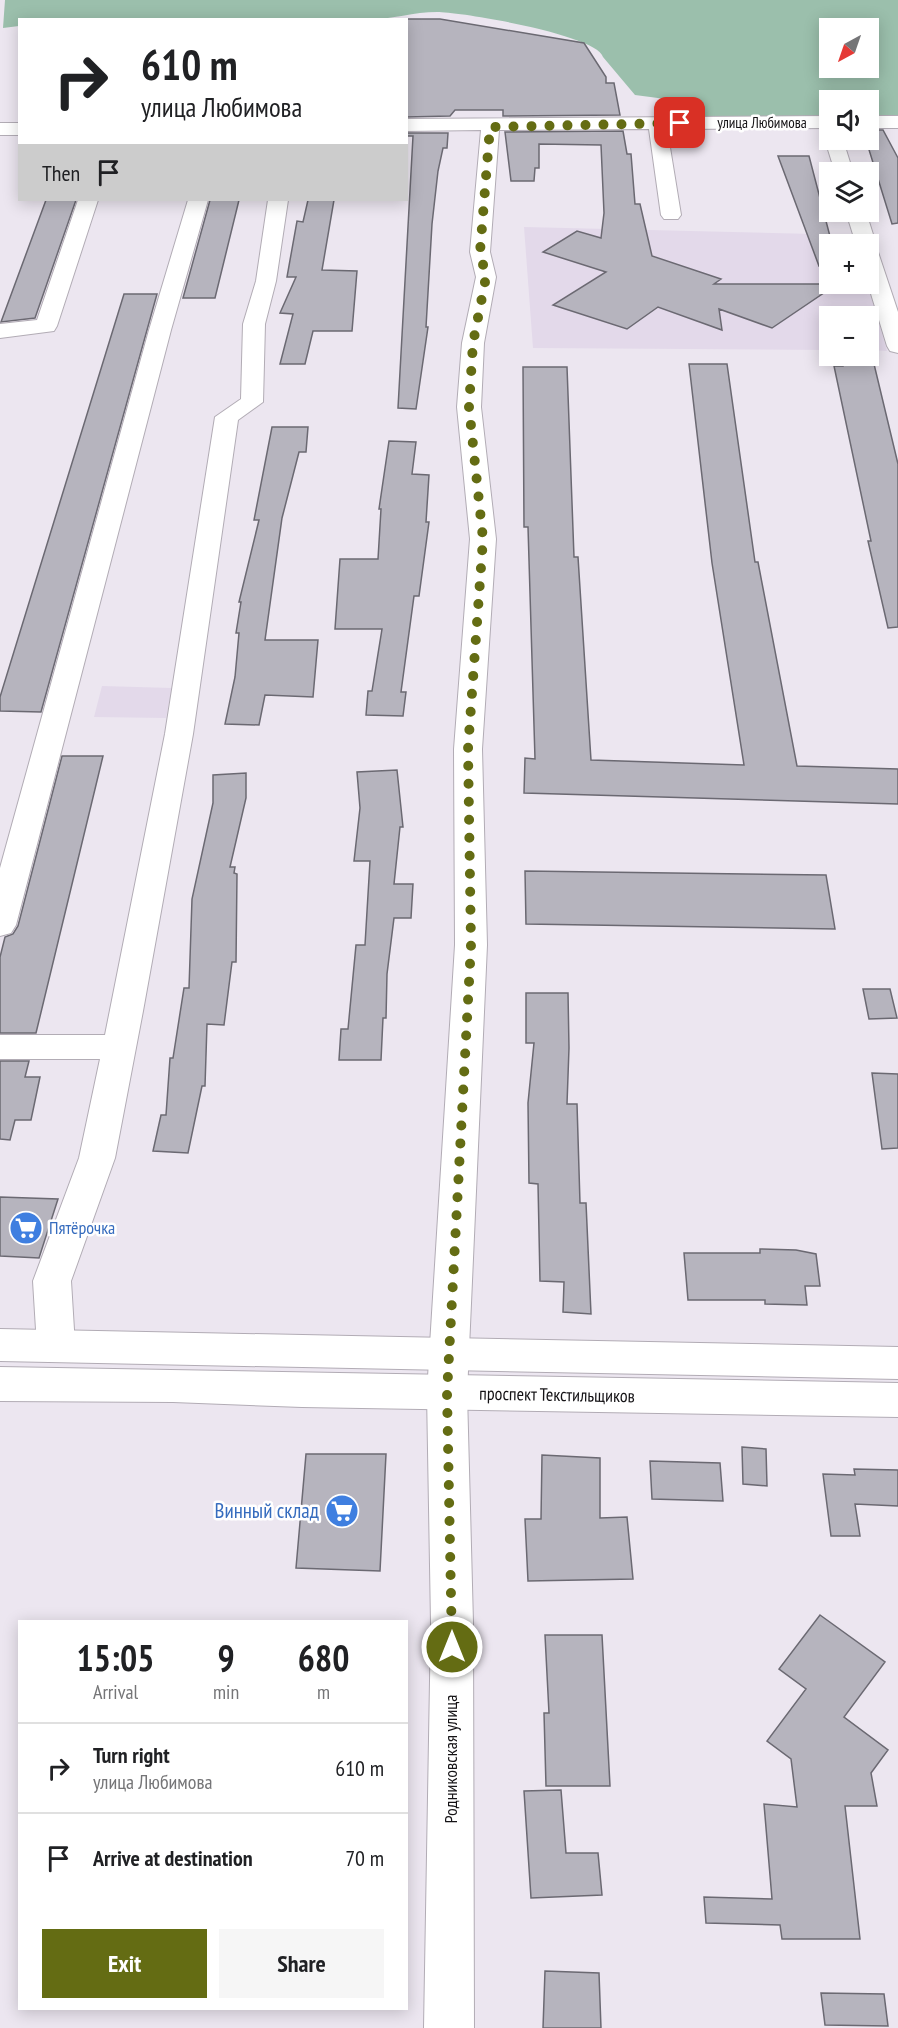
<!DOCTYPE html>
<html lang="en">
<head>
<meta charset="utf-8">
<style>
	body { margin:0; font-family:"PT Sans Narrow",sans-serif; background:#f6f6f6; color:#202124; height:100vh; display:flex; flex-direction:column; font-size:22px; white-space:nowrap }
	* { box-sizing:border-box; margin:0 }
	p { font-size:20px; color:#757577 }
	.icon { flex:none; width:33px; height:33px; fill:none; stroke:currentColor; stroke-width:2; stroke-linecap:round; stroke-linejoin:round }
	.map { position:relative; flex:1; overflow:hidden }
	.sheet { position:absolute; left:18px; top:1620px; width:390px; height:390px; display:flex; flex-direction:column; background:#fff; border-radius:0px; box-shadow:0 3px 15px #0003 }
	.sheet>* { flex:none }
	.banner { position:absolute; left:18px; top:18px; width:390px; height:183px; border-radius:0px; box-shadow:0 3px 15px #0003; background:#fff; color:#202124; overflow:hidden }
	.needle { width:39px; rotate:220deg }
	.controls { position:absolute; left:819px; top:18px; display:grid; gap:12px }
	.controls a { display:grid; place-items:center; width:60px; height:60px; border-radius:0px; background:#fff; box-shadow:0 3px 15px #0003; font-size:30px }
	.pin { position:absolute; display:grid; place-items:center; width:51px; height:51px; color:#fff; margin:-26px; border-radius:12px; box-shadow:0 3px 9px #0006 }
	.me { position:absolute; width:66px; margin:-33px; rotate:0deg; stroke-linejoin:round; filter:drop-shadow(0 0 4px #0008) }
	.turn { display:flex; align-items:center; gap:21px; height:126px; padding:0 24px; font-size:27px }
	.turn .icon { width:78px; height:78px; stroke-width:2.5 }
	.turn b { display:block; font-size:42px; line-height:51px }
	.then { display:flex; align-items:center; height:57px; padding:0 24px; background:#0003; gap:12px; font-size:22px }
	.eta { display:flex; justify-content:space-evenly; align-items:center; height:102px; text-align:center }
	.eta b { font-size:36px; font-weight:600; line-height:42px }
	.button { display:flex; gap:12px; margin-top:auto; padding:12px 24px }
	.button a { flex:1; height:69px; border-radius:0px; background:#646c13; color:#fff; font-size:24px; font-weight:600; line-height:69px; text-align:center }
	.button a+a { background:#f6f6f6; color:#202124 }
	ul { padding:0; list-style:none }
	li { display:flex; align-items:center; gap:18px; height:90px; padding:0 24px; border-top:2px solid #e0e0e0 }
	li div { flex:1 }
	li b { display:block; font-size:22px }
	li em { font-style:normal }
	.map>svg:first-child { display:block }
	.built { fill:#e3d9ea }
	.forest { fill:#9bbfac; fill-rule:evenodd }
	.building { fill:#b6b4be; stroke:#6b6972; stroke-width:1.5 }
	.lines { fill:none; stroke-linecap:round; stroke-linejoin:round }
	.minor-casing { stroke:#b2acb5; stroke-width:2 }
	.major-casing { stroke:#b2acb5; stroke-width:2 }
	.minor { fill:#fff; fill-rule:evenodd }
	.major { fill:#fff; fill-rule:evenodd }
	.route { stroke:#646c13; stroke-width:10; stroke-dasharray:0 18 }
	.labels { text-anchor:middle; stroke-width:5; stroke-linejoin:round; paint-order:stroke }
	.far-street-label { font-size:15px; fill:#141215; stroke:#fff }
	.shop-label { font-size:18px; fill:#366cbe; stroke:#fff; text-anchor:start }
	.street-label { font-size:18px; fill:#141215; stroke:#fff }
	.near-shop-label { font-size:21px; fill:#366cbe; stroke:#fff; text-anchor:end }
</style>
</head>
<body>
<div class="map">
<svg width="898" height="2028" viewBox="0 0 898 2028">
	<rect width="100%" height="100%" fill="#ece6f0"/>
	<!-- built -->
	<path class="built" d="M 524,227 L 856,235 L 859,244 L 830,244 L 830,284 L 868,284 L 887,351 L 869,350 L 868,316 L 830,316 L 829,350 L 533,348 Z
		M 102,686 L 172,688 L 166,718 L 94,717 Z"/>
	<!-- forest -->
	<path class="forest" d="M 5,0 L 898,0 L 898,119 L 869,119 L 868,100 L 830,100 L 829,120 L 706,121 L 696,103 L 635,95 L 603,57 C 598,35 462,12 437,12 C 414,12 392,19 369,20 C 253,23 136,20 20,20 L 19,26 L 3,28 ZM 830,28 L 868,28 L 868,68 L 830,68 Z"/>
	<!-- building -->
	<path class="building" d="M 406,19 L 440,19 L 584,43 L 606,77 L 606,83 L 614,83 L 620,115 L 503,116 L 503,110 L 455,110 L 450,116 L 406,117 Z
		M 868,130 L 883,130 L 898,158 L 898,223 L 892,224 L 866,140 L 868,140 Z
		M 623,131 L 627,154 L 631,154 L 635,204 L 640,204 L 652,256 L 721,279 L 714,284 L 837,284 L 772,328 L 719,309 L 722,330 L 658,307 L 627,329 L 553,305 L 606,272 L 543,252 L 577,231 L 601,238 L 604,213 L 601,145 L 539,144 L 539,168 L 535,168 L 534,181 L 511,181 L 505,132 Z
		M 406,133 L 448,133 L 447,148 L 443,148 L 438,171 L 432,224 L 426,327 L 428,327 L 416,409 L 398,408 L 413,136 L 406,136 Z
		M 778,156 L 809,156 L 832,244 L 830,244 L 830,263 L 819,266 Z
		M 46,200 L 76,200 L 35,318 L 1,322 Z
		M 210,200 L 239,200 L 215,298 L 183,298 Z
		M 308,200 L 334,200 L 322,270 L 357,271 L 352,331 L 313,331 L 305,364 L 280,364 L 293,314 L 280,313 L 296,277 L 287,277 L 297,221 L 303,222 Z
		M 124,294 L 157,294 L 41,712 L 0,711 L 0,697 Z
		M 689,364 L 727,364 L 755,562 L 758,562 L 797,766 L 898,769 L 898,804 L 524,793 L 525,758 L 535,759 L 528,527 L 524,527 L 523,367 L 567,367 L 574,557 L 578,557 L 591,760 L 744,765 L 712,563 Z
		M 843,364 L 874,364 L 898,464 L 898,627 L 888,628 L 868,541 L 871,541 L 834,366 L 843,366 Z
		M 272,427 L 308,427 L 306,452 L 299,452 L 282,518 L 265,640 L 318,640 L 313,697 L 265,695 L 259,725 L 225,724 L 235,677 L 239,633 L 236,633 L 241,602 L 239,602 L 259,520 L 254,520 Z
		M 389,441 L 416,442 L 412,474 L 429,475 L 426,522 L 429,522 L 419,596 L 414,596 L 401,692 L 406,692 L 403,716 L 366,715 L 368,691 L 372,691 L 382,629 L 335,629 L 340,559 L 378,559 L 381,509 L 379,509 Z
		M 62,756 L 103,756 L 36,1033 L 0,1033 L 0,957 L 5,937 L 13,934 L 18,926 Z
		M 397,770 L 403,827 L 400,827 L 394,884 L 413,884 L 411,918 L 394,918 L 387,974 L 386,1018 L 383,1018 L 381,1060 L 339,1060 L 341,1029 L 348,1029 L 356,945 L 365,945 L 370,861 L 354,861 L 360,808 L 357,772 Z
		M 246,773 L 246,798 L 230,867 L 235,867 L 234,873 L 237,874 L 236,962 L 232,962 L 224,1025 L 207,1024 L 205,1086 L 202,1086 L 188,1153 L 153,1151 L 161,1115 L 166,1115 L 170,1058 L 173,1058 L 184,988 L 189,988 L 192,899 L 213,803 L 213,775 Z
		M 525,871 L 826,875 L 835,929 L 526,924 Z
		M 863,989 L 890,989 L 897,1018 L 869,1019 Z
		M 526,993 L 568,993 L 569,1048 L 567,1104 L 577,1104 L 580,1203 L 586,1203 L 591,1314 L 563,1312 L 564,1282 L 540,1281 L 538,1184 L 529,1183 L 528,1103 L 534,1043 L 526,1043 Z
		M 0,1061 L 29,1061 L 25,1077 L 40,1077 L 31,1120 L 15,1120 L 10,1140 L 0,1139 Z
		M 872,1073 L 898,1074 L 898,1148 L 882,1149 Z
		M 0,1197 L 58,1199 L 39,1258 L 0,1256 Z
		M 760,1249 L 796,1250 L 816,1254 L 820,1286 L 805,1286 L 807,1305 L 765,1304 L 765,1300 L 688,1300 L 684,1253 L 760,1253 Z
		M 742,1447 L 766,1449 L 767,1486 L 743,1484 Z
		M 306,1454 L 386,1454 L 380,1571 L 296,1568 Z
		M 542,1455 L 600,1458 L 600,1518 L 627,1517 L 633,1579 L 528,1581 L 525,1519 L 541,1519 Z
		M 650,1461 L 720,1463 L 723,1501 L 652,1499 Z
		M 854,1469 L 898,1470 L 898,1506 L 855,1504 L 860,1536 L 831,1536 L 823,1474 L 855,1475 Z
		M 820,1615 L 885,1662 L 844,1717 L 888,1750 L 871,1773 L 877,1806 L 845,1806 L 860,1939 L 782,1939 L 780,1925 L 706,1923 L 704,1897 L 772,1899 L 764,1804 L 797,1807 L 791,1759 L 767,1741 L 806,1689 L 779,1669 Z
		M 545,1635 L 602,1635 L 610,1786 L 546,1786 L 544,1713 L 549,1713 Z
		M 561,1790 L 566,1853 L 598,1853 L 602,1895 L 531,1898 L 524,1791 Z
		M 545,1971 L 599,1973 L 601,2028 L 543,2028 Z
		M 821,1993 L 884,1994 L 888,2026 L 825,2025 Z"/>
	<g class="lines">
		<defs>
			<path id="minor" d="M 830,116 L 830,128 L 667,129 L 681,215 L 678,219 L 664,219 L 661,215 L 649,129 L 499,130 L 490,252 L 496,277 L 484,343 L 481,407 L 496,539 L 482,749 L 487,945 L 467,1393 L 473,1623 L 474,2028 L 424,2028 L 431,1623 L 427,1393 L 455,945 L 454,749 L 470,539 L 457,407 L 462,343 L 476,277 L 470,252 L 481,130 L 406,131 L 406,119 Z
				M 868,116 L 898,116 L 898,128 L 868,128 Z
				M 0,123 L 20,123 L 20,135 L 0,135 Z
				M 827,136 L 830,140 L 843,140 L 853,172 L 835,172 L 825,140 Z
				M 78,200 L 98,200 L 57,326 L 54,331 L 0,338 L 0,324 L 37,320 Z
				M 188,200 L 208,200 L 171,330 L 16,925 L 11,933 L 0,936 L 0,868 L 149,330 Z
				M 268,200 L 288,200 L 276,281 L 265,324 L 263,402 L 238,420 L 193,734 L 143,1011 L 115,1158 L 71,1281 L 75,1346 L 70,1357 L 56,1362 L 42,1357 L 37,1346 L 33,1281 L 79,1158 L 100,1059 L 0,1059 L 0,1035 L 105,1035 L 165,734 L 215,417 L 241,399 L 243,324 L 256,281 Z
				M 846,212 L 866,212 L 876,244 L 874,247 L 878,252 L 898,312 L 898,353 L 890,351 L 887,346 L 868,284 L 868,244 L 856,244 Z"/>
			<path id="major" d="M 0,1329 L 898,1347 L 898,1379 L 0,1361 Z
				M 0,1367 L 898,1383 L 898,1417 L 302,1407 L 173,1402 L 0,1401 Z"/>
		</defs>
		<!-- minor casing -->
		<use href="#minor" class="minor-casing"/>
		<!-- major casing -->
		<use href="#major" class="major-casing"/>
		<!-- minor -->
		<use href="#minor" class="minor"/>
		<!-- major -->
		<use href="#major" class="major"/>
	</g>
	<g class="lines">
		<!-- route -->
		<path class="route" d="M 452,1647 L 447,1393 L 471,945 L 468,749 L 483,539 L 469,407 L 473,343 L 486,277 L 480,252 L 490,127 L 680,123"/>
	</g>
	<!-- icons -->
	<defs>
		<symbol id="supermarket-disc" viewBox="-11 -11 22 22"><circle r="9.5" fill="#3f7fe0" stroke="#fff"/><path d="M-6-5.5h2.5l.6 2H6L4.5 2H-2.5L-4.4-4H-6ZM-1.5 3.2a1.3 1.3 0 1 0 .1 0ZM3 3.2a1.3 1.3 0 1 0 .1 0Z" fill="#fff"/></symbol>
	</defs>
	<g fill-rule="evenodd">
		<use href="#supermarket-disc" x="7" y="1209" width="38" height="38"/>
		<use href="#supermarket-disc" x="323" y="1492" width="38" height="38"/>
	</g>
	<g class="labels">
		<!-- far-street labels -->
		<g class="far-street-label">
			<text x="762" y="128">улица Любимова</text>
		</g>
		<!-- shop labels -->
		<g class="shop-label">
			<text x="49" y="1234">Пятёрочка</text>
		</g>
		<!-- street labels -->
		<g class="street-label">
			<text transform="translate(557 1395) rotate(1)" y="6">проспект Текстильщиков</text>
			<text transform="translate(451 1759) rotate(-90)" y="6">Родниковская улица</text>
		</g>
		<!-- near-shop labels -->
		<g class="near-shop-label">
			<text x="319" y="1518">Винный склад</text>
		</g>
	</g>
</svg>
<div class="controls">
<a><svg class="needle" viewBox="-14 -14 28 28"><path d="M0-13l5 13h-10z" fill="#e53935"/><path d="M0 13l5-13h-10z" fill="#757577"/></svg></a>
<a><svg class="icon" aria-label="sound" viewBox="0 0 24 24"><path d="M4 9h4l5-4v14l-5-4H4zM17 9q2 3 0 6"/></svg></a>
<a><svg class="icon" aria-label="layers" viewBox="0 0 24 24"><path d="M12 4l9 5-9 5-9-5zM3 14l9 5 9-5"/></svg></a>
<a>+</a>
<a>−</a>
</div>
<div class="pin" style="left:680px;top:123px;background:#d93025"><svg class="icon" aria-label="arrive" viewBox="0 0 24 24"><path d="M6 21V4h12l-3 4 3 4H6"/></svg></div>
<svg class="me" style="left:452px;top:1647px" viewBox="-20 -20 40 40"><circle r="17" fill="#646c13" stroke="#fff" stroke-width="3"/><path d="M0-11L8 9 0 5-8 9z" fill="#fff"/></svg>
<div class="banner">
<div class="turn"><svg class="icon" aria-label="right" viewBox="0 0 24 24"><path d="M7 20v-9h11M14 6l5 5-5 5"/></svg><div><b>610 m</b>улица Любимова</div></div>
<div class="then">Then<svg class="icon" aria-label="arrive" viewBox="0 0 24 24"><path d="M6 21V4h12l-3 4 3 4H6"/></svg></div>
</div>
<section class="sheet">
<div class="eta">
<div><b>15:05</b><p>Arrival</p></div>
<div><b>9</b><p>min</p></div>
<div><b>680</b><p>m</p></div>
</div>
<ul>
<li><svg class="icon" aria-label="right" viewBox="0 0 24 24"><path d="M7 20v-9h11M14 6l5 5-5 5"/></svg><div><b>Turn right</b><p>улица Любимова</p></div><em>610 m</em></li>
<li><svg class="icon" aria-label="arrive" viewBox="0 0 24 24"><path d="M6 21V4h12l-3 4 3 4H6"/></svg><div><b>Arrive at destination</b></div><em>70 m</em></li>
</ul>
<div class="button"><a>Exit</a><a>Share</a></div>
</section>
</div>
</body>
</html>
